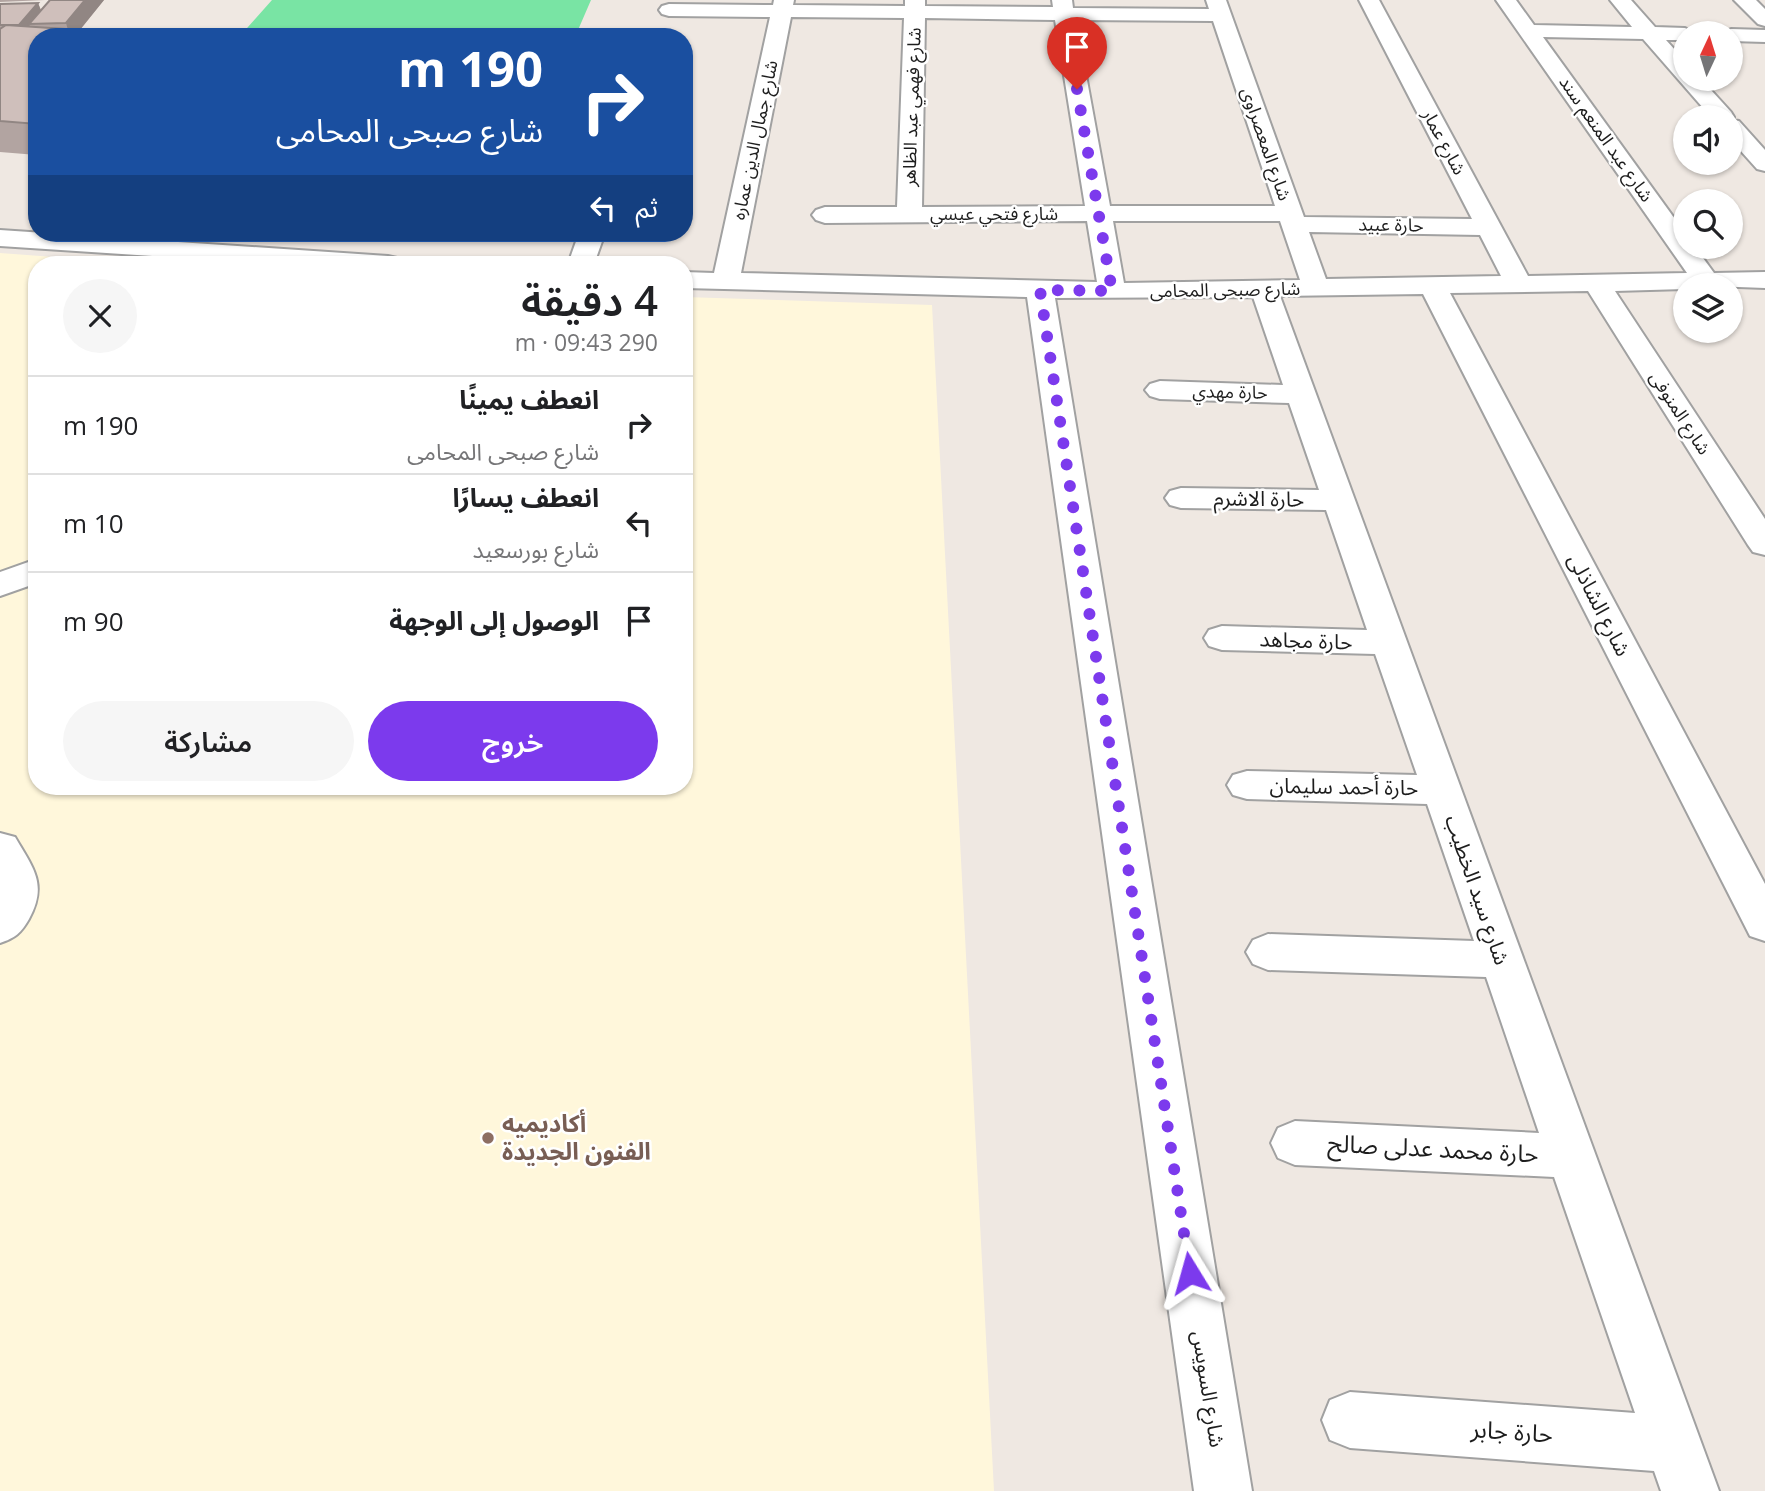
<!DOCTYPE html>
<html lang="ar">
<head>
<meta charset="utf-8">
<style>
	body { margin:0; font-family:"Open Sans","Noto Sans Arabic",sans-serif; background:#f6f6f6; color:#202124; direction:rtl; height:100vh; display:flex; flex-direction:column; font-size:26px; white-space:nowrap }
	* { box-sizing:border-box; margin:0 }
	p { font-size:23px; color:#757577 }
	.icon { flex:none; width:38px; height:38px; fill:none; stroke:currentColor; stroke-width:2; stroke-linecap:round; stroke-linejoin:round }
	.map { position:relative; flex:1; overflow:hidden; direction:ltr }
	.details { position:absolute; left:28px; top:256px; width:665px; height:539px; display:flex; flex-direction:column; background:#fff; border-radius:28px; box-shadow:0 2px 5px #0004; direction:rtl }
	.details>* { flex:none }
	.guide { position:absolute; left:28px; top:28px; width:665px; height:214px; border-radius:28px; box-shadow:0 2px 5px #0004; direction:rtl; background:#1a4fa0; color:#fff; overflow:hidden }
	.needle { width:46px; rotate:4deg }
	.tools { position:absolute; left:1673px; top:21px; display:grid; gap:14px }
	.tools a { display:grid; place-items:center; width:70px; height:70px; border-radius:50%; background:#fff; box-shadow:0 2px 5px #0004; font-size:35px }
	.pin { position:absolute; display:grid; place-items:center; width:60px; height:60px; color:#fff; margin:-72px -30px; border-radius:50% 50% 50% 0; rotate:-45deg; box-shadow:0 0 7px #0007 }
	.pin .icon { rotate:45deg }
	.me { position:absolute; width:77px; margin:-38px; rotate:352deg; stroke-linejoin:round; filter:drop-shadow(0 0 5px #0008) }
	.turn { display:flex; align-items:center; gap:24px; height:147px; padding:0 35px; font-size:32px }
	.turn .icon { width:91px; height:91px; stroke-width:2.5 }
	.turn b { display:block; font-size:49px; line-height:60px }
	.then { display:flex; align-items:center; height:66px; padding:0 35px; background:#0003; gap:14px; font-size:26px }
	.round { display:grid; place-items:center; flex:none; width:74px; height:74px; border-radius:37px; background:#f6f6f6 }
	.summary { display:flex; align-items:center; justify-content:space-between; height:119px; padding:0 35px }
	h1 { font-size:42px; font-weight:600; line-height:52px }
	.action { display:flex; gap:14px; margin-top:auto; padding:14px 35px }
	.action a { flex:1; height:80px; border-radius:42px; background:#7c3aed; color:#fff; font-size:28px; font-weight:600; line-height:80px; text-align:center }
	.action a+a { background:#f6f6f6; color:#202124 }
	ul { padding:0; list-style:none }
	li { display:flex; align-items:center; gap:21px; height:98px; padding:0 35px; border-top:2px solid #e0e0e0 }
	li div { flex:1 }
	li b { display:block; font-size:26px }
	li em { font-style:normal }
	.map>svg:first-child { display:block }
	.education { fill:#fff7db }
	.pitch { fill:#79e4a4 }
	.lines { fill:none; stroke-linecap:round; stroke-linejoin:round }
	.minor-casing { stroke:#a1a1a1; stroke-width:4 }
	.minor { fill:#fff; fill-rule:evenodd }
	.wall { fill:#b2a4a1 }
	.shaded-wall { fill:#918683 }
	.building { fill:#cfbfbb; stroke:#918683; stroke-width:2 }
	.route { stroke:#7c3aed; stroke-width:12; stroke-dasharray:0 21.6 }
	.education-dot { fill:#8d6e63; stroke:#fff; stroke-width:2.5 }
	.labels { text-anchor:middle; stroke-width:5; stroke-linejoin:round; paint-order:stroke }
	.far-street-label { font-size:18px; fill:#1d1d1d; stroke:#fff }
	.street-label { font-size:21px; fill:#1d1d1d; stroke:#fff }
	.near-education-label { font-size:24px; font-weight:bold; fill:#785e54; stroke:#fff; text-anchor:start }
	.near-street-label { font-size:24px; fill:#1d1d1d; stroke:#fff }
</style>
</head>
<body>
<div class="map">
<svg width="1765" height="1491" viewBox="0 0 1765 1491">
	<rect width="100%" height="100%" fill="#efe8e2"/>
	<!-- education -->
	<path class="education" d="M 0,253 L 148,264 L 37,264 L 37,786 L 684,786 L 684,297 L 932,305 L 994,1491 L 0,1491 Z"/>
	<!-- pitch -->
	<path class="pitch" d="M 272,0 L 591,0 L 575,37 L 239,37 Z
		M 353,233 L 489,233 L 485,240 Z"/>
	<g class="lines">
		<defs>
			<path id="minor" d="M 774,0 L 794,0 L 793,5 L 905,6 L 905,0 L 925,0 L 925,6 L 1053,7 L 1052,0 L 1072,0 L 1073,8 L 1209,9 L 1206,0 L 1226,0 L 1304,217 L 1472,219 L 1359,0 L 1379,0 L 1528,276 L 1687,273 L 1496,0 L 1516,0 L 1534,25 L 1632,27 L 1610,0 L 1631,0 L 1655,27 L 1685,28 L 1695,33 L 1685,33 L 1685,40 L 1666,40 L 1685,61 L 1685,79 L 1701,79 L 1731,112 L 1734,117 L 1733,120 L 1739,121 L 1765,150 L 1765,171 L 1757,169 L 1731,140 L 1731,117 L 1711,117 L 1643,39 L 1543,37 L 1685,233 L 1685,247 L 1695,247 L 1714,273 L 1765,272 L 1765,288 L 1685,285 L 1685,289 L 1615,291 L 1765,519 L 1765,555 L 1753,552 L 1748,545 L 1588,291 L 1450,293 L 1765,884 L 1765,941 L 1750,936 L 1423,294 L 1280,296 L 1719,1491 L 1661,1491 L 1654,1471 L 1350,1448 L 1330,1440 L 1322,1420 L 1330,1400 L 1350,1392 L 1635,1413 L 1554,1177 L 1295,1165 L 1278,1158 L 1271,1143 L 1278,1128 L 1295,1121 L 1539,1133 L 1486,977 L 1268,970 L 1253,964 L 1246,952 L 1253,940 L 1268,934 L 1474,941 L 1427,804 L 1247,799 L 1233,795 L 1227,785 L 1233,775 L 1247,771 L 1417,775 L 1375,654 L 1222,650 L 1209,646 L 1204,638 L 1209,630 L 1222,626 L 1367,630 L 1326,510 L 1181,508 L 1170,505 L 1165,498 L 1170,491 L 1181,488 L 1319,490 L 1289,403 L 1160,399 L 1150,396 L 1145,390 L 1150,384 L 1160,381 L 1283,385 L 1253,297 L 1055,298 L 1252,1491 L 1194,1491 L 1027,297 L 684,288 L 684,272 L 714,273 L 770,17 L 669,16 L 662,14 L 659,10 L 662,6 L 669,4 L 773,5 ZM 791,17 L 904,18 L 897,207 L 825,207 L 816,210 L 812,215 L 816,220 L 825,223 L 1087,221 L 1097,282 L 741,273 ZM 925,18 L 1055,20 L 1085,206 L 922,207 ZM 1076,20 L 1213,21 L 1275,206 L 1110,206 ZM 1113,221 L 1280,221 L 1300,280 L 1124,283 ZM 1309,232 L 1480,235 L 1501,276 L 1326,279 Z
				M 1734,0 L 1756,0 L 1765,9 L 1765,26 L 1758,24 Z
				M 1731,29 L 1765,30 L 1765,42 L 1731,41 L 1731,33 L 1722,33 Z
				M 0,230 L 388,256 L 397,258 L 401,264 L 274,264 L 0,246 Z
				M 579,233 L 605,233 L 594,264 L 568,264 Z
				M 37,559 L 37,583 L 0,596 L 0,572 Z
				M 0,833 L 15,837 C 33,868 48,884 29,919 C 21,933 15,938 0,943 Z"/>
		</defs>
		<!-- minor casing -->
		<use href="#minor" class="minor-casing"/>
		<!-- minor -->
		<use href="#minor" class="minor"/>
	</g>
	<!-- wall -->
	<path class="wall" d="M 0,0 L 45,0 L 0,2 Z
		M 50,0 L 104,0 L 80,30 L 37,37 L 37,155 L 0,152 L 0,4 L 38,3 L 41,10 Z"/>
	<!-- shaded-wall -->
	<path class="shaded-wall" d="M 85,0 L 104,0 L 74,37 L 70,37 L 66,23 Z
		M 38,3 L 46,24 L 29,24 L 35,40 L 28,48 L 19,25 Z"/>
	<!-- building -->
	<path class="building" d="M 50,0 L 85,0 L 66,23 L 29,24 Z
		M 38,3 L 19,25 L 0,25 L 0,4 Z
		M 6,25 L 185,37 L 37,37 L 37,124 L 0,121 L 0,29 Z"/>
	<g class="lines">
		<!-- route -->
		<path class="route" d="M 1077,89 L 1112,291 L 1040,290 L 1190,1273"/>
	</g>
	<!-- markers -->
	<circle class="education-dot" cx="488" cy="1138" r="7"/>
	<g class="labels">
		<!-- far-street labels -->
		<g class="far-street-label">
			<text transform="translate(912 107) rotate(-88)" y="6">شارع فهمي عبد الظاهر</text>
			<text transform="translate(1606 139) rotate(55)" y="6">شارع عبد المنعم سند</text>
			<text transform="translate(755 140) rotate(-78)" y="6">شارع جمال الدين عماره</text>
			<text transform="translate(1444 142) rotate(62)" y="6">شارع عمار</text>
			<text transform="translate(1266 144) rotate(71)" y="6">شارع المعصراوى</text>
			<text x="994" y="220">شارع فتحي عيسي</text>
			<text transform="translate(1391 225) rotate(1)" y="6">حارة عبيد</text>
			<text transform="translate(1225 290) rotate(-1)" y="6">شارع صبحى المحامى</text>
			<text transform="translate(1230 392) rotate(1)" y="6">حارة مهدي</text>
			<text transform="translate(1680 413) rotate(57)" y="6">شارع المنوفى</text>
		</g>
		<!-- street labels -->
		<g class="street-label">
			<text transform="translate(1259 499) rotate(1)" y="7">حارة الاشرم</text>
			<text transform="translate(1599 605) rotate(63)" y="7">شارع الشاذلى</text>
			<text transform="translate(1306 641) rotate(2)" y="7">حارة مجاهد</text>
			<text transform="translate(1344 787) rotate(1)" y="7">حارة أحمد سليمان</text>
			<text transform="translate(1477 890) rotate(71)" y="7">شارع سيد الخطيب</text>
			<text transform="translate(1208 1389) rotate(81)" y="7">شارع السويس</text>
		</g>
		<!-- near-education labels -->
		<g class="near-education-label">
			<text x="502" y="1132">أكاديميه<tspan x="502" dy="28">الفنون الجديدة</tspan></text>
		</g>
		<!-- near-street labels -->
		<g class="near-street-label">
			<text transform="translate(1433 1149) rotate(3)" y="8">حارة محمد عدلى صالح</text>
			<text transform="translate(1512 1432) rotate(4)" y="8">حارة جابر</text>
		</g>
	</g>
</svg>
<div class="tools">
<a><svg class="needle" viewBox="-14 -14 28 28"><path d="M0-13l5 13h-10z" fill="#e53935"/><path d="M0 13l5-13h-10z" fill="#757577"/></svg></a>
<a><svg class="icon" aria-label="sound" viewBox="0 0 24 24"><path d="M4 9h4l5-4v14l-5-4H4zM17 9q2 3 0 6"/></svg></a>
<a><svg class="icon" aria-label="search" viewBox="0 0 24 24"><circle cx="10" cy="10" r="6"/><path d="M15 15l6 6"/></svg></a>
<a><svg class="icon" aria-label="layers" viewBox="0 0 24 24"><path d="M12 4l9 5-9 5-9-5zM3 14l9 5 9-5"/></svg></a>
</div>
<div class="pin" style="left:1077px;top:89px;background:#d93025"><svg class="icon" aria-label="arrive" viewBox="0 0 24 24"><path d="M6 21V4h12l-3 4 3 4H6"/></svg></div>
<svg class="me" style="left:1190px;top:1273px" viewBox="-20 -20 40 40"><path d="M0-17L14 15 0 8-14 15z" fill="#7c3aed" stroke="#fff" stroke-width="4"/></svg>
<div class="guide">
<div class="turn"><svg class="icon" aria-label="right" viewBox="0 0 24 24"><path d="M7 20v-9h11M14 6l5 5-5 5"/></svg><div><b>190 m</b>شارع صبحى المحامى</div></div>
<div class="then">ثم<svg class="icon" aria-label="left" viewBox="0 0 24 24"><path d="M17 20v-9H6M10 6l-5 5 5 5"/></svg></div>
</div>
<section class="details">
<div class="summary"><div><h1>4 دقيقة</h1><p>290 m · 09:43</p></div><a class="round"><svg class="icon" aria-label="close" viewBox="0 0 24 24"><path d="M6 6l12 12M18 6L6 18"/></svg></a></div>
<ul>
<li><svg class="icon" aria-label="right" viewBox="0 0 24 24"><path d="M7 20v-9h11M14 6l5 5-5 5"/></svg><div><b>انعطف يمينًا</b><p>شارع صبحى المحامى</p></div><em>190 m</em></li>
<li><svg class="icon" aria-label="left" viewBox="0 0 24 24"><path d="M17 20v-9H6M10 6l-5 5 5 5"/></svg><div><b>انعطف يسارًا</b><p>شارع بورسعيد</p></div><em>10 m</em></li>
<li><svg class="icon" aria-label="arrive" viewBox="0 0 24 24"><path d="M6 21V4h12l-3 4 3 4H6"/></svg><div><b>الوصول إلى الوجهة</b></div><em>90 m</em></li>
</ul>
<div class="action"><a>خروج</a><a>مشاركة</a></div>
</section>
</div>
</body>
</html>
